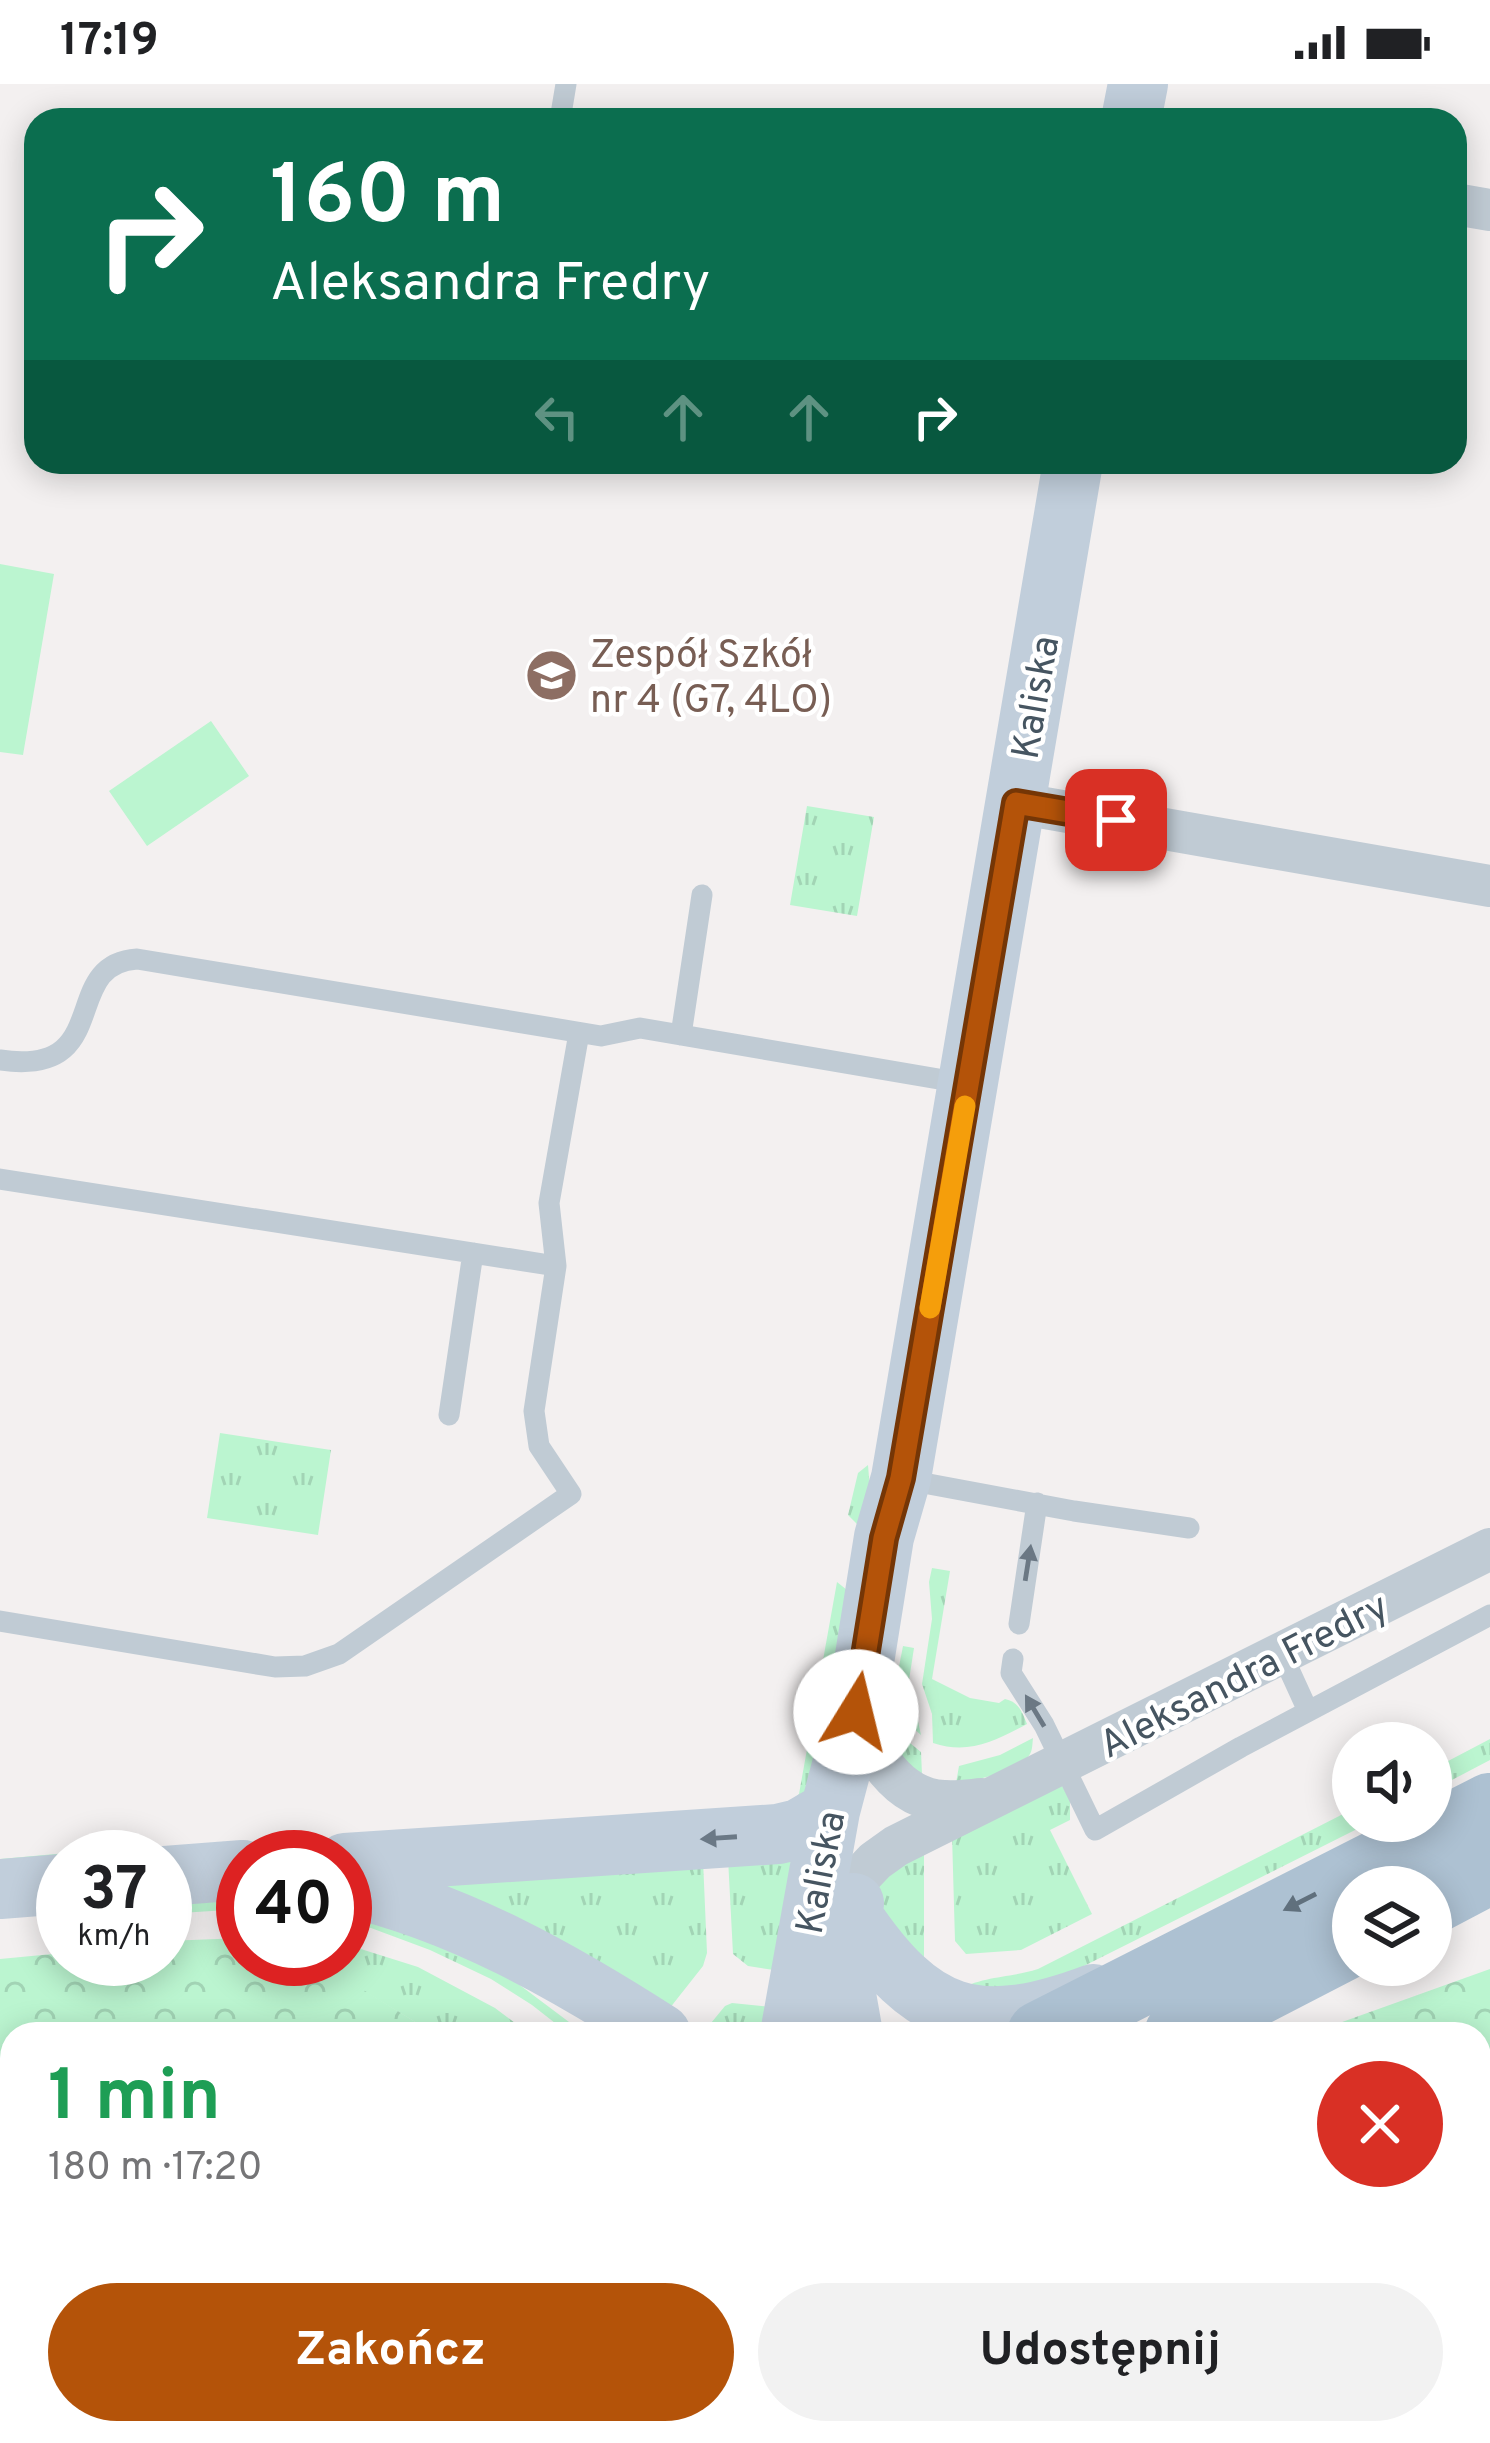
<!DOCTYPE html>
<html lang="pl">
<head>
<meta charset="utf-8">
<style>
	body { margin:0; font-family:Overpass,sans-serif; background:#f2f2f2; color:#202124; height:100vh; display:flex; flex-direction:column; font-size:45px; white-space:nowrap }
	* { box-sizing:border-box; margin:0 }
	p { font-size:39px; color:#757577 }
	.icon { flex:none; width:66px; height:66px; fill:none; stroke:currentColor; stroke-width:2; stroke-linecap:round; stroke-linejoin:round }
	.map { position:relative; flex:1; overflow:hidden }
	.panel { position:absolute; left:0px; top:1938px; width:1491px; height:423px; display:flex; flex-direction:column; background:#fff; border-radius:36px 36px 0 0; box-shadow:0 6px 30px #0003 }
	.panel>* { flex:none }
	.guide { position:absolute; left:24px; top:24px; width:1443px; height:366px; border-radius:36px; box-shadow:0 6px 30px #0003; background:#0b6e4f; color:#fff; overflow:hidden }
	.buttons { position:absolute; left:1332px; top:1638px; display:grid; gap:24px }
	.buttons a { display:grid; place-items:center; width:120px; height:120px; border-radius:50%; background:#fff; box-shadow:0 6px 30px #0003; font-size:60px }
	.speed { position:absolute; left:36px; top:1746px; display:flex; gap:24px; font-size:60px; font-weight:700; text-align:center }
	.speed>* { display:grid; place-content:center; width:156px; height:156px; border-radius:50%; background:#fff; box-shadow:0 6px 30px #0003; line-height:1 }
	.speed small { font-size:30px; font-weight:400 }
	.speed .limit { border:18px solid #d22; background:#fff; color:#111 }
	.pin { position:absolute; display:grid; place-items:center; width:102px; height:102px; color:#fff; margin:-51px; border-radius:24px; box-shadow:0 6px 18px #0006 }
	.me { position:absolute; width:132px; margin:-66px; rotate:9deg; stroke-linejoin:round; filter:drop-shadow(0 0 9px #0008) }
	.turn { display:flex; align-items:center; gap:42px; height:252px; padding:0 48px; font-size:54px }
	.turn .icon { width:156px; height:156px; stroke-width:2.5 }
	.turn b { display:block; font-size:84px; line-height:102px }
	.lanes { display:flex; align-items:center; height:114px; padding:0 48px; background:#0003; justify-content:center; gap:60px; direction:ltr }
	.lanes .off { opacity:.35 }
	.round { display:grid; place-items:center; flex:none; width:126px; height:126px; border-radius:63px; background:#f2f2f2 }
	.overview { display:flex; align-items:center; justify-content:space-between; height:204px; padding:0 48px }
	h1 { font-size:72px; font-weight:700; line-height:90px; color:#1e9e55 }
	.button { display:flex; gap:24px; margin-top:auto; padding:24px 48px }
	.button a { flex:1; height:138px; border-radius:72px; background:#b45309; color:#fff; font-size:48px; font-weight:700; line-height:138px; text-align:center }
	.button a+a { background:#f2f2f2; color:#202124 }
	.status { display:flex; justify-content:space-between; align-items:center; height:84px; padding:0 60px; background:#fff; direction:ltr }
	.status svg { height:33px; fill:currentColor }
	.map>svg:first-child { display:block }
	.grass { fill:url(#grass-tufts) }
	.forest { fill:url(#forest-crowns) }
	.pitch { fill:#bbf5d0 }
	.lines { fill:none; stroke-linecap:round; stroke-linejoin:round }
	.lane { stroke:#c0cbd4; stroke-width:21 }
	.street { stroke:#c0cbd4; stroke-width:42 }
	.secondary { stroke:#c1cedb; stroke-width:60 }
	.primary { stroke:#adc1d2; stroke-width:66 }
	.oneway { fill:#6b7884 }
	.oneway2 { fill:#6b7986 }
	.oneway3 { fill:#60707d }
	.route-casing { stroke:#753606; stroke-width:30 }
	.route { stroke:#b45309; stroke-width:21 }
	.slow { stroke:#f59e0b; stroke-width:21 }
	.labels { text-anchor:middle; stroke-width:9; stroke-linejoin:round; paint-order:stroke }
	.education-label { font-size:39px; fill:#785e54; stroke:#fff; text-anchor:start }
	.street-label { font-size:39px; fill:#465561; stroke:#fff }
</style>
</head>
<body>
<div class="status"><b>17:19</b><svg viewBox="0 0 49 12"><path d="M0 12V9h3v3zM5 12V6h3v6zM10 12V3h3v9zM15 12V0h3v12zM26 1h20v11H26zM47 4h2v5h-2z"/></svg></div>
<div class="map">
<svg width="1490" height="2359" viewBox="0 0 1490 2359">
	<defs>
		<pattern id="grass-tufts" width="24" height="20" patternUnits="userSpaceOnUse" patternTransform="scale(3)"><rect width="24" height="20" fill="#bbf5d0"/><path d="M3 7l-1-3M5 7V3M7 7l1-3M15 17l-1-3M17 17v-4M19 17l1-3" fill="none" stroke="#a2d4b5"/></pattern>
		<pattern id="forest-crowns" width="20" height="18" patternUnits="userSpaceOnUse" patternTransform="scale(3)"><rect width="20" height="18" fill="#bbf5d0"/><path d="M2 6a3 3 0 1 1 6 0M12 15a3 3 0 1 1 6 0" fill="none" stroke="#a2d4b5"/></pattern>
	</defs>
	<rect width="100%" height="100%" fill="#f3f0f0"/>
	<!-- grass -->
	<path class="grass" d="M 807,722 L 874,733 L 857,832 L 790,821 Z
		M 220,1349 L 331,1366 L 318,1451 L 207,1434 Z
		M 868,1381 L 872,1430 L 857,1440 L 848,1431 L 858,1389 Z
		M 932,1484 L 950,1487 L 932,1595 L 970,1614 L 999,1619 L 1005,1615 C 1019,1618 1022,1628 1027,1640 C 995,1657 969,1671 933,1659 L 932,1630 L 922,1600 L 932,1535 L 929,1498 Z
		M 837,1498 L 847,1506 L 820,1709 L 775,1730 L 799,1710 Z
		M 903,1562 L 914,1564 L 909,1596 L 921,1651 C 888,1623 896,1599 903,1562 Z
		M 885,1629 L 900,1651 L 921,1668 L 922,1690 L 907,1680 L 880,1643 Z
		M 1033,1654 C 1032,1662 1033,1668 1027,1674 C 1013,1688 975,1697 956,1699 L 959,1682 L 1000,1671 Z
		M 1490,1655 L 1490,1676 L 1431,1707 L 1431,1686 Z
		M 1061,1700 L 1070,1716 L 1070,1736 L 1050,1746 L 1092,1830 L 1021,1866 L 966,1870 L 955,1857 L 952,1751 Z
		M 1353,1725 L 1353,1737 L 1373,1737 L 1030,1909 L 954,1908 C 984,1891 1006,1895 1038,1885 Z
		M 379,1755 L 372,1767 L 63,1773 L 0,1785 L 0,1775 L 111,1765 Z
		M 924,1764 L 924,1884 L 891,1866 L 876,1798 Z
		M 791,1770 L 787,1888 L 748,1882 L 733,1870 L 728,1774 Z
		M 703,1776 L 707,1869 L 703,1882 L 662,1934 L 423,1795 Z
		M 243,1815 L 243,1825 L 165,1830 L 165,1816 Z
		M 345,1827 L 418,1848 L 513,1896 L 585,1950 L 569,1950 L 532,1921 L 491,1895 L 430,1866 L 371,1844 L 345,1838 Z
		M 345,1860 L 418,1883 L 495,1924 L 530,1950 L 435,1950 L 311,1875 L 345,1875 Z
		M 732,1919 L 781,1924 L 772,1950 L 702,1950 L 725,1922 Z
		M 118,2349 L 175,2349 L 155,2359 L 108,2359 L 111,2352 Z
		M 446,2349 L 638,2349 L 648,2359 L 428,2359 Z"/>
	<!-- forest -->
	<path class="forest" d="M 243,1854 L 243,1875 L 313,1875 L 435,1950 L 12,1950 L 12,2349 L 105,2349 L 102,2359 L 0,2359 L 0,1875 L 63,1869 L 63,1875 L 165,1875 L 165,1857 Z
		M 1490,1885 L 1490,2359 L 905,2359 L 909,2349 L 1479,2349 L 1479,1950 L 1318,1950 L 1331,1942 Z"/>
	<!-- pitch -->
	<path class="pitch" d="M 0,480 L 54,490 L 23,671 L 0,668 Z
		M 211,637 L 249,692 L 147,762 L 109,707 Z"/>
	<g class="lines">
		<!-- lane -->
		<path class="lane" d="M 560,36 L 566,0
			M 681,951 L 702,811
			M 0,976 C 116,993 58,880 137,875 L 601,952 L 640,944 L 962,999
			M 0,1095 L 556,1182
			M 449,1331 L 473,1169
			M 902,1395 L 1074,1427 L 1189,1444
			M 0,1537 L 275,1583 L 305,1582 L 339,1570 L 571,1410 L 539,1362 L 534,1327 L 556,1182 L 549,1119 L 579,949
			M 1019,1540 L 1037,1419
			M 1282,1570 L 1308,1627
			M 1013,1575 L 1011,1589 L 1044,1641 L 1095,1746 L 1241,1663 L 1490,1531"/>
		<!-- street -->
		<path class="street" d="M 1455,120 L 1490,126
			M 1016,719 L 1490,802
			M 856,1628 C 871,1667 896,1715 944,1717 C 957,1718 970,1716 982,1715
			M 856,1797 L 875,1777 L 896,1762 L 1490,1465"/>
		<!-- secondary -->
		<path class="secondary" d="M 1131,36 L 1138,0
			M 345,1779 L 778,1750 L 799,1745 L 830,1727
			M 165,1792 L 243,1786
			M 345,1802 C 459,1828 563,1887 661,1950
			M 0,1805 L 63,1800
			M 853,1833 C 922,1935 975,1954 1093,1910
			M 790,1950 L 830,1727 L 856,1628 L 884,1453 L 901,1394 L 1073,378
			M 853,1950 L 845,1905 L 854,1819
			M 667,2349 L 676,2359
			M 736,2359 L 738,2349
			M 840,2359 L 845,2349"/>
		<!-- primary -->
		<path class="primary" d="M 1431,1818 L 1490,1787
			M 1040,1950 L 1490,1722
			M 1177,1950 L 1353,1859
			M 206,2359 L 225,2349
			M 340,2359 L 361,2349"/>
	</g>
	<!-- one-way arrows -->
	<defs><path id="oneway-solid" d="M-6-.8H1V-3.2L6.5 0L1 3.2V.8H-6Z" transform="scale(3)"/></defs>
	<g class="oneway">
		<use href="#oneway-solid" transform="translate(1028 1479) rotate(-81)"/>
		<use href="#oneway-solid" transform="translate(1035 1627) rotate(-121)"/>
	</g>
	<use class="oneway2" href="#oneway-solid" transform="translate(719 1754) rotate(176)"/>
	<use class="oneway3" href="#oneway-solid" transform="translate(1300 1818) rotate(153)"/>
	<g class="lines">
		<defs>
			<path id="route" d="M 856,1628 L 884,1454 L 901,1394 L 1016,719 L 1116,736"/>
		</defs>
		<!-- route casing -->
		<use href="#route" class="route-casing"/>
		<!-- route -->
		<use href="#route" class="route"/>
		<!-- slow -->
		<path class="slow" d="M 930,1224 L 965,1022"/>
	</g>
	<!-- icons -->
	<defs>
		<symbol id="school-disc" viewBox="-11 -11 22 22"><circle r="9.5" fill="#8d6e63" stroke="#fff"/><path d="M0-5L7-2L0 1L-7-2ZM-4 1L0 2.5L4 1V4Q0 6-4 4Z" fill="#fff"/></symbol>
	</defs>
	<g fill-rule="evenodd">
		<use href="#school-disc" x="522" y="562" width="59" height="59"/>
	</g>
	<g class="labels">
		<!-- education labels -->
		<g class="education-label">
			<text x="590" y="583">Zespół Szkół<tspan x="590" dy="45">nr 4 (G7, 4LO)</tspan></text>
		</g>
		<!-- street labels -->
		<g class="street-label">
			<text transform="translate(1034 613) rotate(-80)" y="14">Kaliska</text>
			<text transform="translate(1243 1590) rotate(-27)" y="14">Aleksandra Fredry</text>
			<text transform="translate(819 1788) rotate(-79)" y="14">Kaliska</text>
		</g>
	</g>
</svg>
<div class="buttons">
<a><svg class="icon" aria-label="sound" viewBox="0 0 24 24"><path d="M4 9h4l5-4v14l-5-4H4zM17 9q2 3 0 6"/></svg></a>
<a><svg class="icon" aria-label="layers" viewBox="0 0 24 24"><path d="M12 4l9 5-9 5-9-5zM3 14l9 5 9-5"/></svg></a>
</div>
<div class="speed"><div>37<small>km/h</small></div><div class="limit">40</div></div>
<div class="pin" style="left:1116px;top:736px;background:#d93025"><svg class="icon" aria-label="arrive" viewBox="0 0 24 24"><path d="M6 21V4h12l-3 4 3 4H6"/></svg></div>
<svg class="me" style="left:856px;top:1628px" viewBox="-20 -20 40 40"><circle r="19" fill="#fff"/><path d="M0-13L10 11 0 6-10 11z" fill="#b45309"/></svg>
<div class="guide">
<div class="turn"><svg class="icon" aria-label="right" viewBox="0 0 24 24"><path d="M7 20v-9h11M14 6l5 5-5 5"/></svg><div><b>160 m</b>Aleksandra Fredry</div></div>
<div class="lanes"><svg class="icon off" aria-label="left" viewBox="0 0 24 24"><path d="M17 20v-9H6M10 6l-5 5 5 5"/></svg><svg class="icon off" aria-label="ahead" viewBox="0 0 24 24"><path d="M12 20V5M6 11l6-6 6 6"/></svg><svg class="icon off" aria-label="ahead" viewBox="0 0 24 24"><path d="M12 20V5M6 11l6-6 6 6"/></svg><svg class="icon" aria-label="right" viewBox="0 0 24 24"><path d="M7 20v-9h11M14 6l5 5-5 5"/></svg></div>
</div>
<section class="panel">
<div class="overview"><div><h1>1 min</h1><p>180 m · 17:20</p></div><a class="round" style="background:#d93025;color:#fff"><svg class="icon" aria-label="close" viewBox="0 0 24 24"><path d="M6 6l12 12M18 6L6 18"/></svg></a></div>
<div class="button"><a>Zakończ</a><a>Udostępnij</a></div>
</section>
</div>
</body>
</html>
